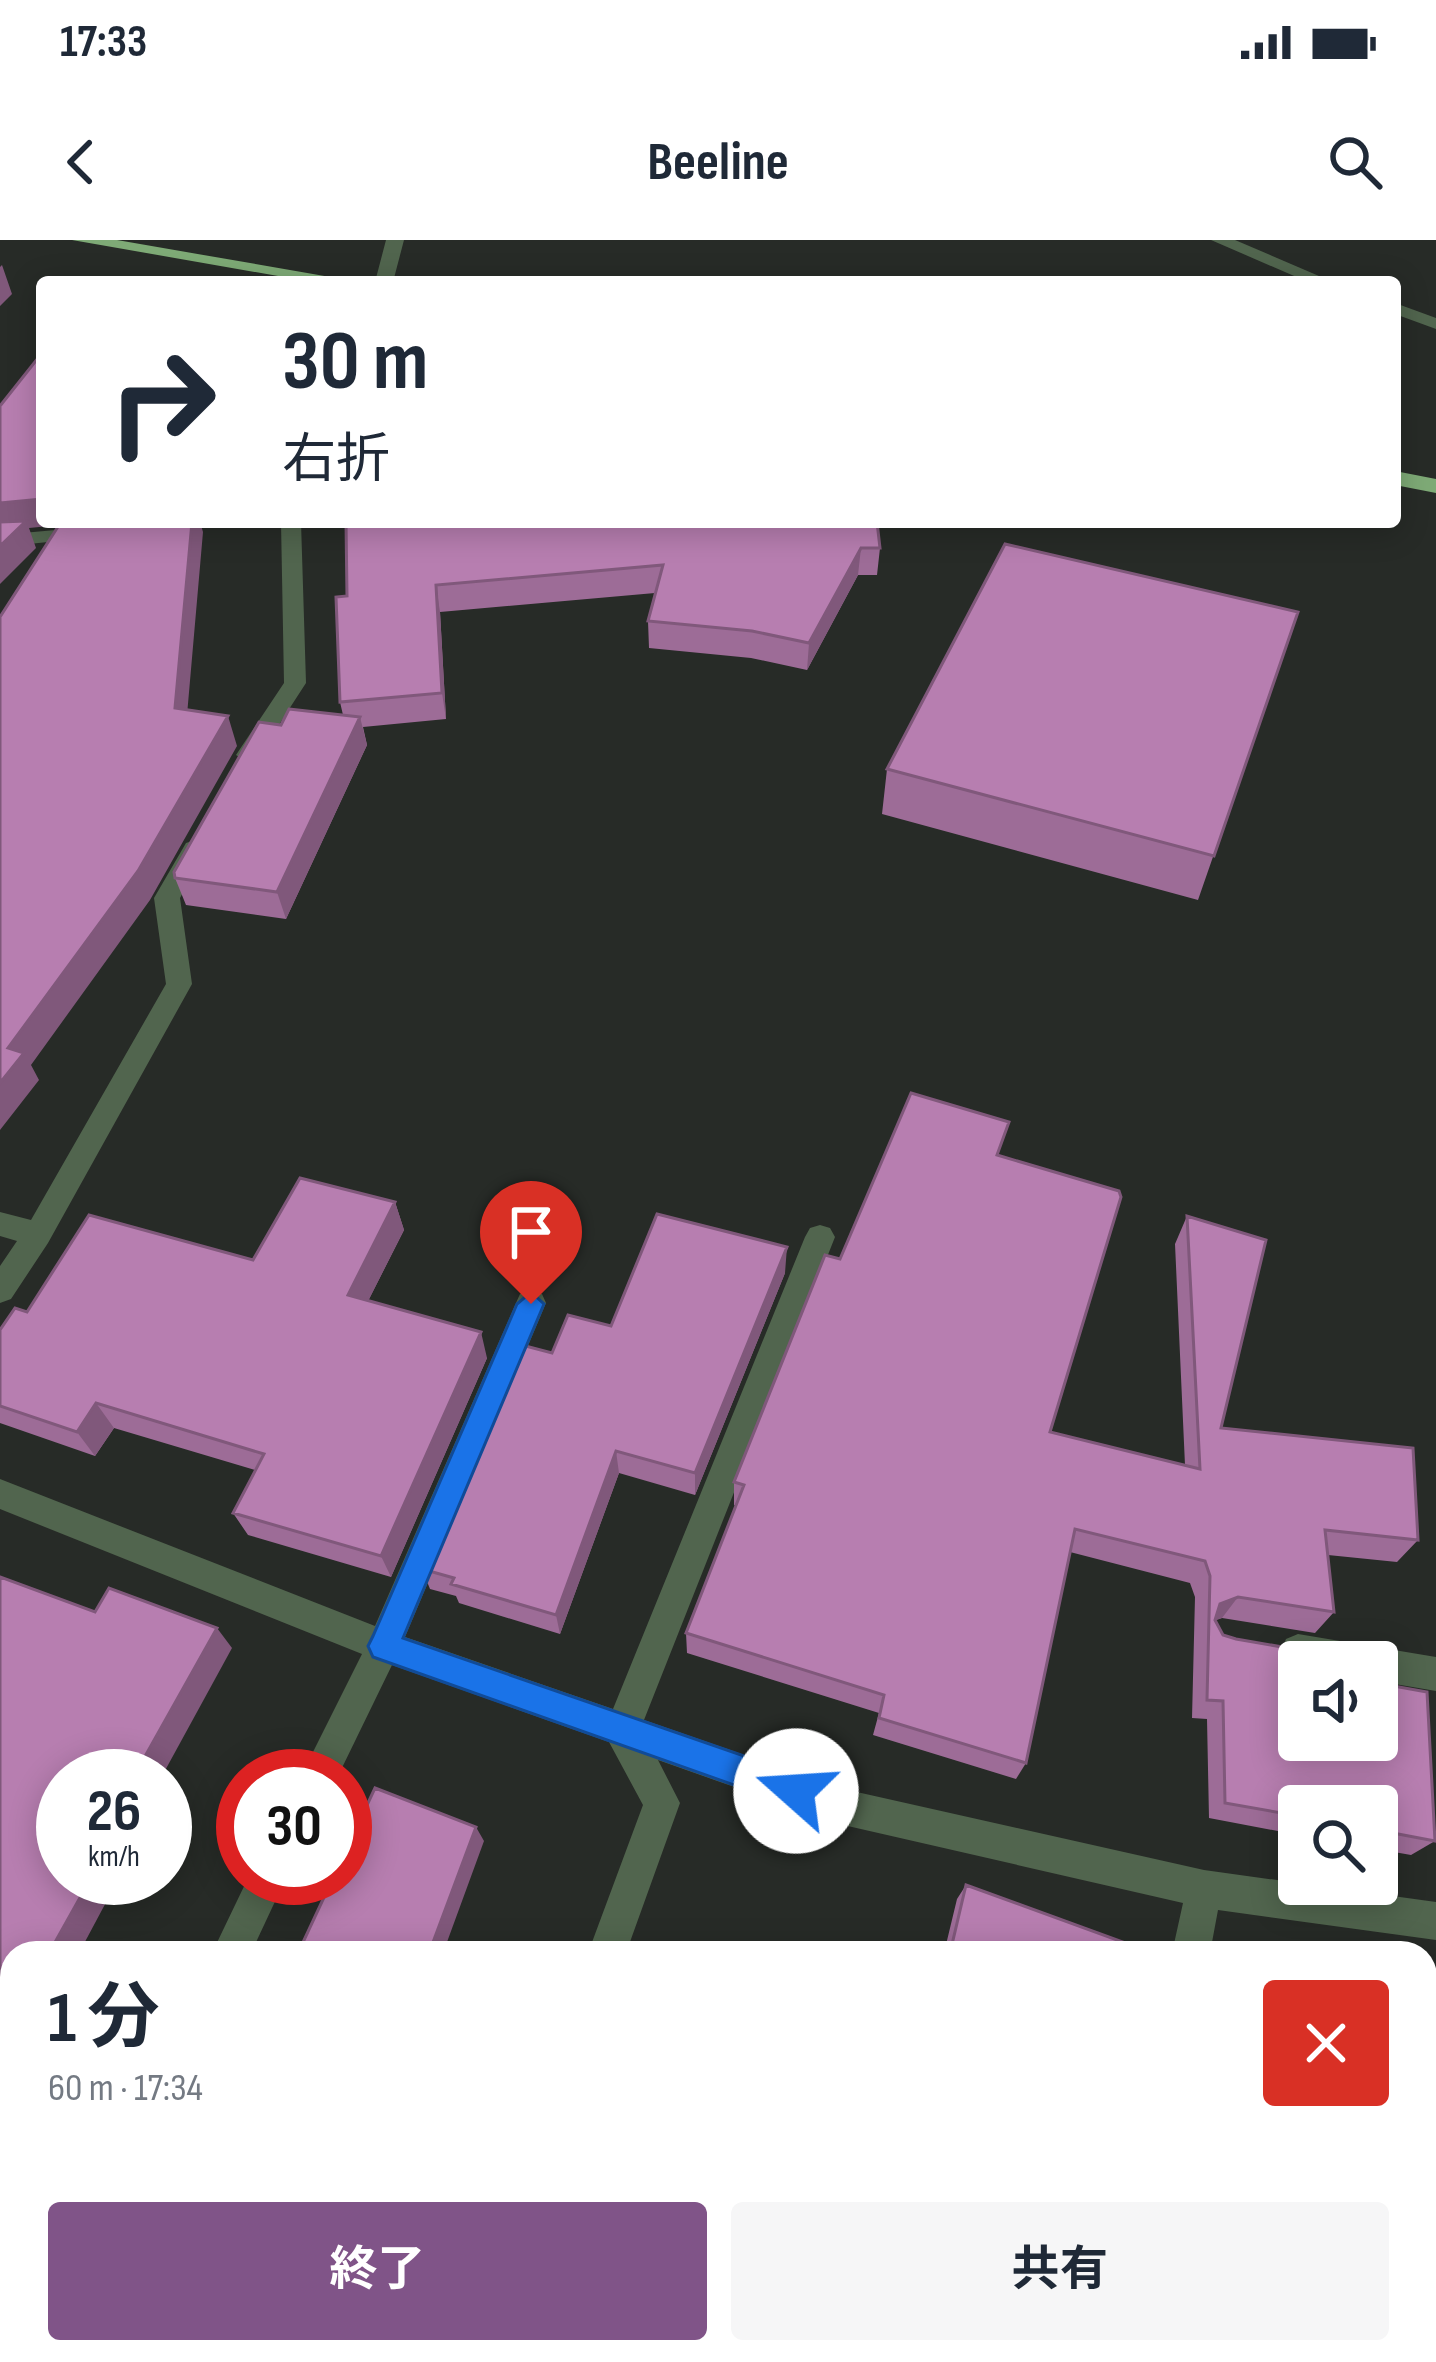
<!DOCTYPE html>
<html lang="ja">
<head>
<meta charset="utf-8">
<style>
	body { margin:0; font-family:"Sofia Sans Condensed","Noto Sans JP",sans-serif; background:#f6f6f7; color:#1f2937; height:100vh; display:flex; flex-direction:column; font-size:45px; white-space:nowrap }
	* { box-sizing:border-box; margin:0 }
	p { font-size:39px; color:#747a83 }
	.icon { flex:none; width:66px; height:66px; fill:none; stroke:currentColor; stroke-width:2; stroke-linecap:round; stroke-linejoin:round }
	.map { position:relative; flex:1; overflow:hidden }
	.details { position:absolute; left:0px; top:1701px; width:1437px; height:423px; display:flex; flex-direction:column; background:#fff; border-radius:36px 36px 0 0; box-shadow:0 6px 30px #0003 }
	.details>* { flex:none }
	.top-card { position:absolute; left:36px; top:36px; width:1365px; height:252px; border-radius:12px; box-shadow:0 6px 30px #0003; background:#fff; color:#1f2937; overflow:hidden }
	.controls { position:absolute; left:1278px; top:1401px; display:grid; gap:24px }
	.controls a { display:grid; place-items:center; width:120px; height:120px; border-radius:12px; background:#fff; box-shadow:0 6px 30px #0003; font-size:60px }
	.speed { position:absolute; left:36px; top:1509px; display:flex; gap:24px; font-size:60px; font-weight:700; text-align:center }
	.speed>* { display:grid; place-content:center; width:156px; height:156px; border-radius:50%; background:#fff; box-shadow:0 6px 30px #0003; line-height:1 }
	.speed small { font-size:30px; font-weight:400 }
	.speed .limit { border:18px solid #d22; background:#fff; color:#111 }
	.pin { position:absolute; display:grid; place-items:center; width:102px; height:102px; color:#fff; margin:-123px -51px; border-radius:50% 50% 50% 0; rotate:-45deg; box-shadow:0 0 12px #0007 }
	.pin .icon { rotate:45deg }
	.me { position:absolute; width:132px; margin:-66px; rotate:289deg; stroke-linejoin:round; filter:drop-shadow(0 0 9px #0008) }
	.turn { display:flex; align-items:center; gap:42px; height:252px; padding:0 48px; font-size:54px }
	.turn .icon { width:156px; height:156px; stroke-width:2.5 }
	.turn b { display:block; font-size:84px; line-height:102px }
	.round { display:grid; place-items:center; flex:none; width:126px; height:126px; border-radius:12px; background:#f6f6f7 }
	.overview { display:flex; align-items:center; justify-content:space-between; height:204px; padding:0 48px }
	h1 { font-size:72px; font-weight:700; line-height:90px }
	.primary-button { display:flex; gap:24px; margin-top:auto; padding:24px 48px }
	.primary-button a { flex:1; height:138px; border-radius:12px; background:#805488; color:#fff; font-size:48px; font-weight:700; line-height:138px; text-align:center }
	.primary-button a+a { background:#f6f6f7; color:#1f2937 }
	.status { display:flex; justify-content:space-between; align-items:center; height:84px; padding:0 60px; background:#fff; direction:ltr }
	.status svg { height:33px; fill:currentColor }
	header { display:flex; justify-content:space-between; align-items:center; height:156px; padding:0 48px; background:#fff; font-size:54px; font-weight:700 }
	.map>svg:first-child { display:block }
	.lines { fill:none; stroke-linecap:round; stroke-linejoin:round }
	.minor { fill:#51654e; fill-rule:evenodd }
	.trunk { fill:#7eaa76; fill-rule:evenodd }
	.wall { fill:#9d6c97 }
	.shaded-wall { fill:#80587b }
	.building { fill:#b77eb0; stroke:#80587b; stroke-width:3 }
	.route { fill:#1a73e8; stroke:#114b97; stroke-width:3 }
</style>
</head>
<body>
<div class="status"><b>17:33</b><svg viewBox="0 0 49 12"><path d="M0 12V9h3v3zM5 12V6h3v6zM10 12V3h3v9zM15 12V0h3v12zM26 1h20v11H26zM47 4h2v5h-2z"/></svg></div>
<header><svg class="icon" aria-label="back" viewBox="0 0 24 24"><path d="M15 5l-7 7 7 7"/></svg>Beeline<svg class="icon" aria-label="search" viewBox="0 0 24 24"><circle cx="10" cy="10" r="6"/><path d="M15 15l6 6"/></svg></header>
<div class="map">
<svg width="1436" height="2122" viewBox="0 0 1436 2122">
	<rect width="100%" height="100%" fill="#272b27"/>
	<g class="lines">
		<!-- minor -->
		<path class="minor" d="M 386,0 L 404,0 L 393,42 L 375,42 Z
			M 1211,0 L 1235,0 L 1333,42 L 1308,42 Z
			M 1395,63 L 1436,78 L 1436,89 L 1395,74 Z
			M 281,282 L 301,282 L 306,443 L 256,520 L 248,523 L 236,515 L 284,443 Z
			M 89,287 L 99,293 L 96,297 L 0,307 L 0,295 Z
			M 195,600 L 207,609 L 180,658 L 192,744 L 48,1003 L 11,1059 L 0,1063 L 0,1026 L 17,1001 L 0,996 L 0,972 L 31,980 L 166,744 L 154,658 L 186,603 Z
			M 820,985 L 830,988 L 835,997 L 644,1480 L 839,1548 L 1204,1630 L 1436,1662 L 1436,1700 L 1218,1670 L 1210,1713 L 1172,1713 L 1183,1663 L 839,1584 L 658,1520 L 680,1563 L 626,1713 L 588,1713 L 643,1565 L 609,1502 L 392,1425 L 338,1536 L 301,1536 L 362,1414 L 0,1269 L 0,1239 L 375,1386 L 516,1063 L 520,1054 L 542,1054 L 546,1063 L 405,1397 L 613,1469 L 805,997 L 810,988 Z
			M 1298,1394 L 1436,1417 L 1436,1451 L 1377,1441 L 1377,1422 L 1299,1422 L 1299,1428 L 1286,1423 L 1281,1411 L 1286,1399 Z
			M 248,1638 L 286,1638 L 251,1713 L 212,1713 Z
			M 12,2109 L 12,2112 L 54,2112 L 50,2122 L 7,2122 Z
			M 441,2112 L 483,2112 L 480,2122 L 438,2122 Z
			M 1089,2112 L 1131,2112 L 1129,2122 L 1087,2122 Z"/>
		<!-- trunk -->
		<path class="trunk" d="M 72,0 L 117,0 L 359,42 L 312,42 Z
			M 1395,231 L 1436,239 L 1436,253 L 1395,245 Z"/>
	</g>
	<!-- wall -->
	<path class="wall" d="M 346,282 L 880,308 L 877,335 L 858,335 L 807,430 L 751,418 L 649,408 L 648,381 L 655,353 L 440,372 L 446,479 L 363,487 L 367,505 L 286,679 L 186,665 L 175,638 L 281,485 L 343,475 L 340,462 L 347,356 Z
		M 1298,372 L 1198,660 L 882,574 L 887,529 Z
		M 1000,916 L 1050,1192 L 1185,1225 L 1175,1004 L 1187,976 L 1221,1188 L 1418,1300 L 1397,1322 L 1328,1315 L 1334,1372 L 1315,1393 L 1222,1378 L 1215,1380 L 1223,1395 L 1299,1422 L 1435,1601 L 1411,1615 L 1377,1609 L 1377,1566 L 1299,1566 L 1299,1595 L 1209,1578 L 1207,1479 L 1192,1478 L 1195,1357 L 1190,1343 L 1070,1312 L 1026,1523 L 1016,1539 L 873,1495 L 879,1473 L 687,1413 L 686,1393 L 736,1266 L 734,1265 L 734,1242 Z
		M 395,962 L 404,990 L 368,1061 L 487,1118 L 391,1337 L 248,1295 L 233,1273 L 255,1230 L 114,1188 L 95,1216 L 0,1183 L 0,1090 L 27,1072 L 253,1020 Z
		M 785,1033 L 695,1255 L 619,1233 L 560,1394 L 459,1363 L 456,1356 L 430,1349 L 422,1329 L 552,1113 L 611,1086 Z
		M 966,1645 L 1142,1713 L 944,1713 L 957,1659 Z
		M 1218,2112 L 1360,2112 L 1361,2122 L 1219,2122 Z"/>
	<!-- shaded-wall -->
	<path class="shaded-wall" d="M 2,25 L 12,54 L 0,66 L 0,27 Z
		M 42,259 L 42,282 L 63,282 L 60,285 L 29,288 L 36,308 L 0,344 L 0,263 Z
		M 192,282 L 200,282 L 203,292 L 185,498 L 175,468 Z
		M 861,308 L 858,335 L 807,430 L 809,403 Z
		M 436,345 L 440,372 L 446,479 L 442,453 Z
		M 228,476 L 237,506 L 150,660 L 31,825 L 39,840 L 0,890 L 0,843 L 8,808 Z
		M 360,477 L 367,505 L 286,679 L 277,652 Z
		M 395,962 L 404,990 L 358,1081 L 348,1055 Z
		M 787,1007 L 785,1033 L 695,1255 L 695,1233 Z
		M 481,1092 L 487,1118 L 391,1337 L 381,1316 Z
		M 96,1163 L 114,1188 L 95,1216 L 77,1192 Z
		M 616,1211 L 619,1233 L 560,1394 L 556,1375 Z
		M 1238,1357 L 1222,1378 L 1209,1383 L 1220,1364 Z
		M 217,1388 L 232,1408 L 162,1536 L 134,1536 Z
		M 476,1587 L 484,1601 L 443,1713 L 429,1713 Z
		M 91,1638 L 119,1638 L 79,1713 L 49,1713 Z
		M 12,1781 L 12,1866 L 0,1888 L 0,1803 Z
		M 314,2112 L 329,2112 L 325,2122 L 310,2122 Z"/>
	<!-- building -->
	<path class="building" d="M 42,113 L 42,259 L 0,263 L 0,166 Z
		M 26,281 L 0,306 L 0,282 Z
		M 61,282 L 192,282 L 175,468 L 228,476 L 138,631 L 8,808 L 24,813 L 0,843 L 0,377 Z
		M 346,282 L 877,282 L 880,308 L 861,308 L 809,403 L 752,391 L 648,381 L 663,325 L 436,345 L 442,453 L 340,462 L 336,357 L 347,356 Z
		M 1005,304 L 1298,372 L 1214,616 L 887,529 Z
		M 289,469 L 360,477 L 277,652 L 175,638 L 174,632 L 259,482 L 281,485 Z
		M 911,853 L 1009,882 L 997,915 L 1119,951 L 1121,957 L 1050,1192 L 1200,1229 L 1187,976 L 1266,1000 L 1221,1188 L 1413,1208 L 1418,1300 L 1325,1290 L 1334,1372 L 1238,1357 L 1220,1364 L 1215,1380 L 1223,1395 L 1236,1399 L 1317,1413 L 1337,1407 L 1339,1422 L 1299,1422 L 1299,1500 L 1377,1500 L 1377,1443 L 1427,1452 L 1435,1601 L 1377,1590 L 1377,1566 L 1299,1566 L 1299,1576 L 1225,1563 L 1223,1461 L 1207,1460 L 1210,1336 L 1205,1321 L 1075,1289 L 1026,1523 L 879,1478 L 884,1455 L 686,1393 L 744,1245 L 734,1242 L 825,1015 L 840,1019 Z
		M 300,938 L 395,962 L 348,1055 L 481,1092 L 381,1316 L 233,1273 L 264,1214 L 96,1163 L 77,1192 L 0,1166 L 0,1090 L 15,1068 L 27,1072 L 89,975 L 253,1020 Z
		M 657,974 L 787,1007 L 695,1233 L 616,1211 L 556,1375 L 451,1344 L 454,1338 L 422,1329 L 518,1104 L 552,1113 L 568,1075 L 611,1086 Z
		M 0,1337 L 95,1372 L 109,1348 L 217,1388 L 134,1536 L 63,1536 L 63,1638 L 91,1638 L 49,1713 L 12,1713 L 12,1781 L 0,1803 Z
		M 375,1548 L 476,1587 L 429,1713 L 298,1713 L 333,1638 L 345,1638 L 345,1612 Z
		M 966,1645 L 1142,1709 L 1142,1713 L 950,1713 Z
		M 145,2112 L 314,2112 L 310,2122 L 141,2122 Z
		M 532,2112 L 1052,2112 L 1049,2122 L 528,2122 Z
		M 1237,2112 L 1360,2112 L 1361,2122 L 1237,2122 Z"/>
	<!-- route -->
	<path class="route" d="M 531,1052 L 544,1064 L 403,1398 L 796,1534 L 807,1539 L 812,1551 L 807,1562 L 796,1567 L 373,1417 L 368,1406 L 373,1396 L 517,1064 Z"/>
</svg>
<div class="controls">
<a><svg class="icon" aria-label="sound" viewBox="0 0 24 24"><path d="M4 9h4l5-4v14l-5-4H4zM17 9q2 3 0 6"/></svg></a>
<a><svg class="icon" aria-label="search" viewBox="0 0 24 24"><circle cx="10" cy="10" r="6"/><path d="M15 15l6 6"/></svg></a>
</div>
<div class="speed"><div>26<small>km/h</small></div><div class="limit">30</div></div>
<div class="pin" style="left:531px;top:1064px;background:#d93025"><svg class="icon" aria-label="arrive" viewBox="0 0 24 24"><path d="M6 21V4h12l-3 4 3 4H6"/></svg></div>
<svg class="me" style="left:796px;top:1551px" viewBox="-20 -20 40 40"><circle r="19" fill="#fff"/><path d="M0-13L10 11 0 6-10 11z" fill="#1a73e8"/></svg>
<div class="top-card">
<div class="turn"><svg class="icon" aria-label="right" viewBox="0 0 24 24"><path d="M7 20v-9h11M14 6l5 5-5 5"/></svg><div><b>30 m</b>右折</div></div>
</div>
<section class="details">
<div class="overview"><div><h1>1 分</h1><p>60 m · 17:34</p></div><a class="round" style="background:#d93025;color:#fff"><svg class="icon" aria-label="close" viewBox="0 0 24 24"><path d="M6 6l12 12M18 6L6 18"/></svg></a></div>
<div class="primary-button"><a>終了</a><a>共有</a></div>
</section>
</div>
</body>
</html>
